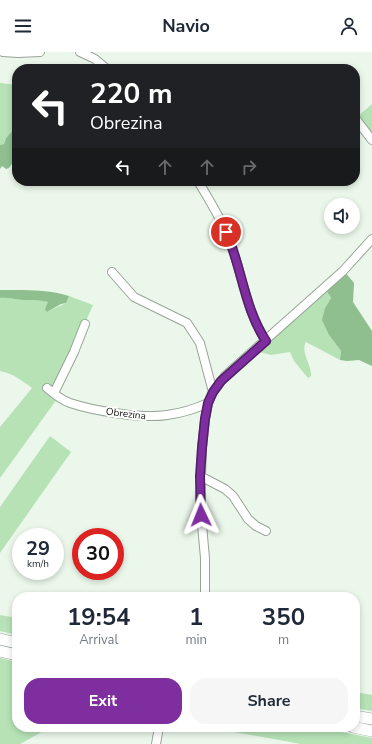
<!DOCTYPE html>
<html lang="en">
<head>
<meta charset="utf-8">
<style>
	body { margin:0; font-family:"Nunito Sans",sans-serif; background:#f6f6f7; color:#1f2937; height:100vh; display:flex; flex-direction:column; font-size:15px; white-space:nowrap }
	* { box-sizing:border-box; margin:0 }
	p { font-size:13px; color:#747a83 }
	.icon { flex:none; width:22px; height:22px; fill:none; stroke:currentColor; stroke-width:2; stroke-linecap:round; stroke-linejoin:round }
	.map { position:relative; flex:1; overflow:hidden }
	.sheet { position:absolute; left:12px; top:540px; width:348px; height:140px; display:flex; flex-direction:column; background:#fff; border-radius:16px; box-shadow:0 2px 6px #0003 }
	.sheet>* { flex:none }
	.top-card { position:absolute; left:12px; top:12px; width:348px; height:122px; border-radius:16px; box-shadow:0 2px 6px #0003; background:#202124; color:#fff; overflow:hidden }
	.fabs { position:absolute; left:324px; top:146px; display:grid; gap:8px }
	.fabs a { display:grid; place-items:center; width:36px; height:36px; border-radius:50%; background:#fff; box-shadow:0 2px 6px #0003; font-size:20px }
	.speed { position:absolute; left:12px; top:476px; display:flex; gap:8px; font-size:20px; font-weight:700; text-align:center }
	.speed>* { display:grid; place-content:center; width:52px; height:52px; border-radius:50%; background:#fff; box-shadow:0 2px 6px #0003; line-height:1 }
	.speed small { font-size:10px; font-weight:400 }
	.speed .limit { border:6px solid #d22; background:#fff; color:#111 }
	.pin { position:absolute; display:grid; place-items:center; width:34px; height:34px; color:#fff; margin:-17px; border:2px solid #fff; border-radius:50%; box-shadow:0 1px 4px #0007 }
	.me { position:absolute; width:44px; margin:-22px; rotate:358deg; stroke-linejoin:round; filter:drop-shadow(0 0 3px #0008) }
	.turn { display:flex; align-items:center; gap:14px; height:84px; padding:0 12px; font-size:18px }
	.turn .icon { width:52px; height:52px; stroke-width:2.5 }
	.turn b { display:block; font-size:28px; line-height:34px }
	.lanes { display:flex; align-items:center; height:38px; padding:0 12px; background:#0003; justify-content:center; gap:20px; direction:ltr }
	.lanes .off { opacity:.35 }
	.eta { display:flex; justify-content:space-evenly; align-items:center; height:68px; text-align:center }
	.eta b { font-size:24px; font-weight:700; line-height:28px }
	.cta { display:flex; gap:8px; margin-top:auto; padding:8px 12px }
	.cta a { flex:1; height:46px; border-radius:16px; background:#7e2e9f; color:#fff; font-size:16px; font-weight:700; line-height:46px; text-align:center }
	.cta a+a { background:#f6f6f7; color:#1f2937 }
	header { display:flex; justify-content:space-between; align-items:center; height:52px; padding:0 12px; background:#fff; font-size:18px; font-weight:700 }
	.map>svg:first-child { display:block }
	.green { fill:#b6e2b6 }
	.forest { fill:#8fbf8f }
	.lines { fill:none; stroke-linecap:round; stroke-linejoin:round }
	.minor-casing { stroke:#98a498; stroke-width:10 }
	.highway-casing { stroke:#98a498; stroke-width:12 }
	.minor { stroke:#fff; stroke-width:8 }
	.highway { stroke:#fff; stroke-width:11 }
	.route-casing { stroke:#521e67; stroke-width:10 }
	.route { stroke:#7e2e9f; stroke-width:7 }
	.labels { text-anchor:middle; stroke-width:4; stroke-linejoin:round; paint-order:stroke }
	.street-label { font-size:10px; fill:#101410; stroke:#fff }
</style>
</head>
<body>
<header><svg class="icon" aria-label="menu" viewBox="0 0 24 24"><path d="M4 6h16M4 12h16M4 18h16"/></svg>Navio<svg class="icon" aria-label="person" viewBox="0 0 24 24"><circle cx="12" cy="8" r="4"/><path d="M4 21q1-7 8-7t8 7"/></svg></header>
<div class="map">
<svg width="372" height="692" viewBox="0 0 372 692">
	<rect width="100%" height="100%" fill="#eaf7ea"/>
	<!-- green -->
	<path class="green" d="M 0,31 L 17,33 L 17,74 L 6,86 L 4,92 L 0,93 Z
		M 372,52 L 372,83 L 357,65 Z
		M 326,238 L 331,246 L 325,256 L 329,283 L 341,299 L 340,308 L 306,290 C 300,300 312,313 311,324 L 308,326 L 294,309 L 290,300 L 271,303 L 260,300 Z
		M 69,244 L 93,253 L 67,312 L 57,347 L 0,426 L 0,375 L 32,336 C 21,328 14,322 0,319 L 0,246 C 8,245 15,248 23,248 C 32,248 39,248 49,250 L 47,260 L 66,251 Z
		M 50,384 L 71,400 L 0,501 L 0,455 Z
		M 0,563 L 17,566 L 17,583 L 0,579 Z
		M 0,606 L 17,610 L 17,675 L 51,675 L 20,692 L 0,692 Z
		M 355,640 L 372,643 L 372,659 L 355,656 Z
		M 161,675 L 317,675 L 372,686 L 372,692 L 301,692 L 234,680 L 161,677 Z"/>
	<!-- forest -->
	<path class="forest" d="M 17,74 L 17,104 L 9,116 L 6,117 L 2,114 L 0,117 L 0,93 L 4,92 L 6,86 Z
		M 345,220 L 354,231 L 353,250 L 372,279 L 372,314 L 359,308 L 347,309 L 340,308 L 341,299 L 329,283 L 322,268 L 325,256 L 331,246 L 326,238 Z
		M 0,238 C 22,238 48,237 69,244 L 66,251 L 61,252 L 47,260 L 45,257 L 48,250 C 38,248 32,248 23,248 C 15,248 8,245 0,246 Z"/>
	<g class="lines">
		<defs>
			<path id="minor" d="M 3,0 L 18,1 L 40,0
				M 80,0 L 95,7 L 107,17
				M 290,17 L 294,17
				M 355,66 L 372,88
				M 198,129 C 209,148 222,168 230,189 C 242,222 246,259 266,289
				M 112,220 L 134,245 L 187,271 L 200,291 L 213,340
				M 47,336 C 54,342 61,348 70,351 C 94,359 143,367 167,363 C 182,361 195,357 208,351
				M 54,341 L 74,300 L 85,272
				M 200,424 L 225,437 L 233,444 L 248,467 L 256,474 L 266,479
				M 205,545 L 205,506 L 200,451 L 202,396 L 205,367 L 208,351 L 213,340 L 225,324 L 343,219 L 372,187
				M 156,692 L 159,675"/>
			<path id="highway" d="M 0,587 L 17,591
				M 0,599 L 17,603
				M 355,664 L 372,667
				M 353,675 L 372,679"/>
		</defs>
		<!-- minor casing -->
		<use href="#minor" class="minor-casing"/>
		<!-- highway casing -->
		<use href="#highway" class="highway-casing"/>
		<!-- minor -->
		<use href="#minor" class="minor"/>
		<!-- highway -->
		<use href="#highway" class="highway"/>
	</g>
	<g class="lines">
		<defs>
			<path id="route" d="M 201,463 L 200,424 L 202,396 L 205,367 L 208,351 L 213,340 L 221,329 L 266,289 C 244,256 242,215 226,180"/>
		</defs>
		<!-- route casing -->
		<use href="#route" class="route-casing"/>
		<!-- route -->
		<use href="#route" class="route"/>
	</g>
	<g class="labels">
		<!-- street labels -->
		<g class="street-label">
			<text transform="translate(126 361) rotate(7)" y="4">Obrezina</text>
		</g>
	</g>
</svg>
<div class="fabs">
<a><svg class="icon" aria-label="sound" viewBox="0 0 24 24"><path d="M4 9h4l5-4v14l-5-4H4zM17 9q2 3 0 6"/></svg></a>
</div>
<div class="speed"><div>29<small>km/h</small></div><div class="limit">30</div></div>
<div class="pin" style="left:226px;top:180px;background:#d93025"><svg class="icon" aria-label="arrive" viewBox="0 0 24 24"><path d="M6 21V4h12l-3 4 3 4H6"/></svg></div>
<svg class="me" style="left:201px;top:463px" viewBox="-20 -20 40 40"><path d="M0-17L14 15 0 8-14 15z" fill="#7e2e9f" stroke="#fff" stroke-width="4"/></svg>
<div class="top-card">
<div class="turn"><svg class="icon" aria-label="left" viewBox="0 0 24 24"><path d="M17 20v-9H6M10 6l-5 5 5 5"/></svg><div><b>220 m</b>Obrezina</div></div>
<div class="lanes"><svg class="icon" aria-label="left" viewBox="0 0 24 24"><path d="M17 20v-9H6M10 6l-5 5 5 5"/></svg><svg class="icon off" aria-label="ahead" viewBox="0 0 24 24"><path d="M12 20V5M6 11l6-6 6 6"/></svg><svg class="icon off" aria-label="ahead" viewBox="0 0 24 24"><path d="M12 20V5M6 11l6-6 6 6"/></svg><svg class="icon off" aria-label="right" viewBox="0 0 24 24"><path d="M7 20v-9h11M14 6l5 5-5 5"/></svg></div>
</div>
<section class="sheet">
<div class="eta">
<div><b>19:54</b><p>Arrival</p></div>
<div><b>1</b><p>min</p></div>
<div><b>350</b><p>m</p></div>
</div>
<div class="cta"><a>Exit</a><a>Share</a></div>
</section>
</div>
</body>
</html>
